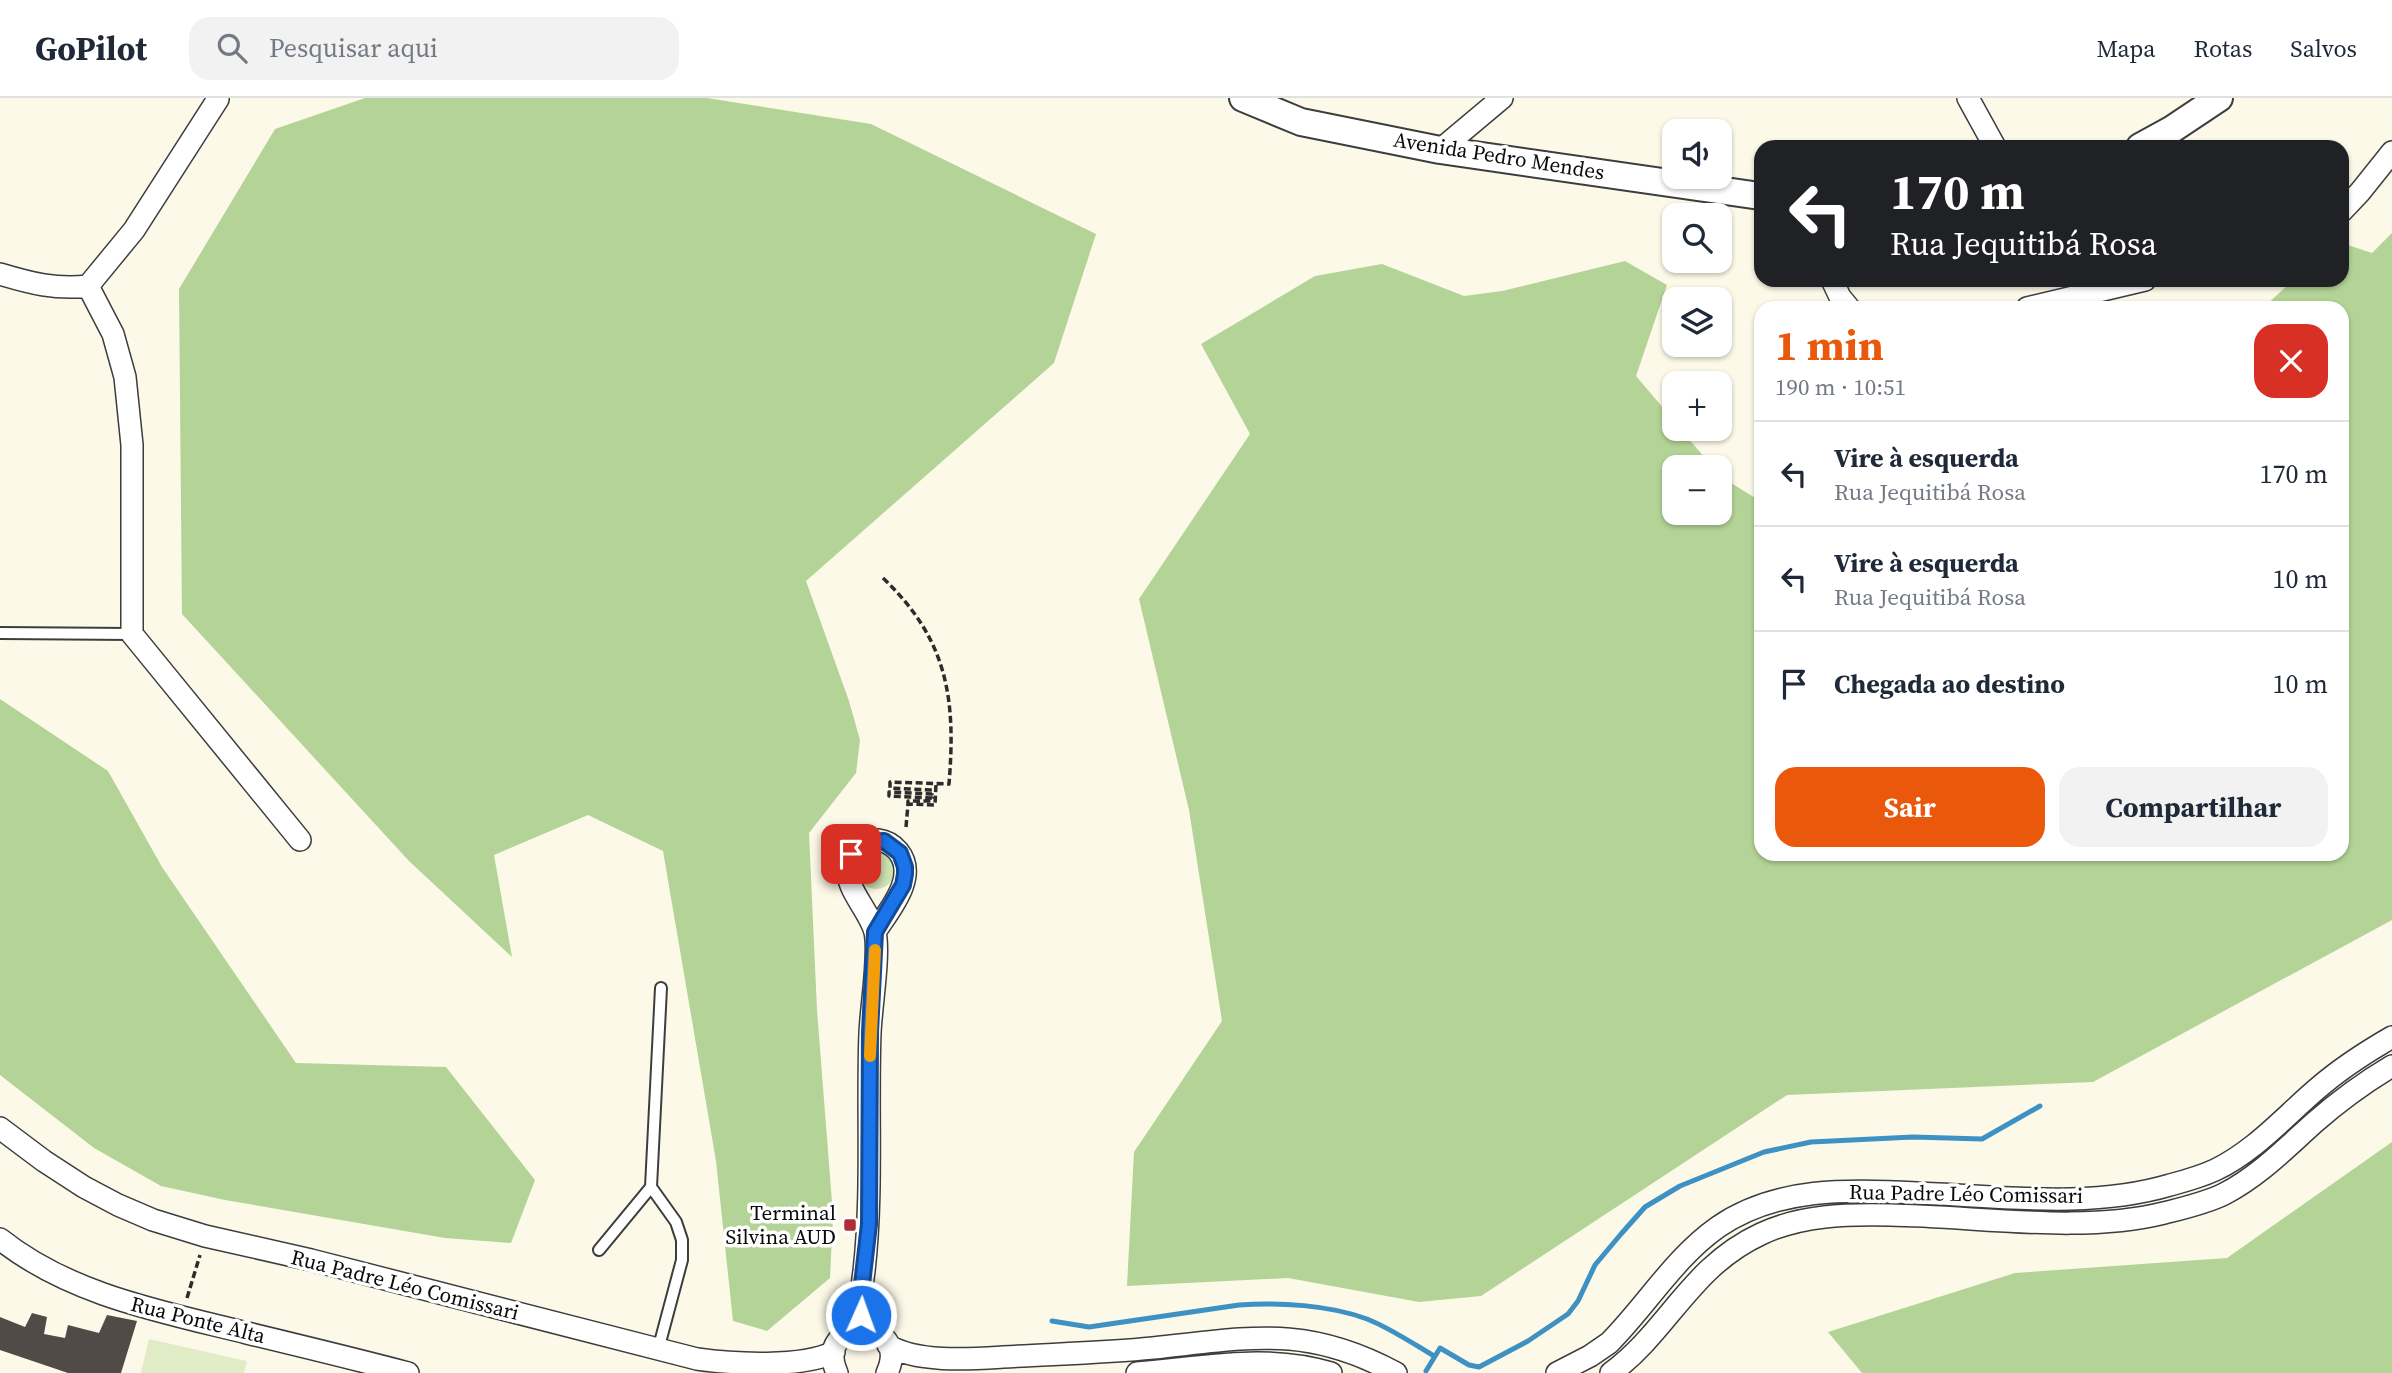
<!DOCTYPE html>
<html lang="pt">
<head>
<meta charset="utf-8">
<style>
	body { margin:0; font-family:"Source Serif 4",serif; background:#f2f2f3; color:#1f2937; height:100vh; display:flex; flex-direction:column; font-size:26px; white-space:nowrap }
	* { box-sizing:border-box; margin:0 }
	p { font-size:23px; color:#747a83 }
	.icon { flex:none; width:38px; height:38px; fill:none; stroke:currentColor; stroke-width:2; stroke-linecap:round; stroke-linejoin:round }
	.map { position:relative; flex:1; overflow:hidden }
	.details { position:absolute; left:1754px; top:203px; width:595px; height:560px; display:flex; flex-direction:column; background:#fff; border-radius:21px; box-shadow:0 2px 5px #0004 }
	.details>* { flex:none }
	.guide { position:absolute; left:1754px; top:42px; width:595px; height:147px; border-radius:21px; box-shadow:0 2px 5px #0004; background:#202124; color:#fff; overflow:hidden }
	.tools { position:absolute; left:1662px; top:21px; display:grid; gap:14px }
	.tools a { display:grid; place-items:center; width:70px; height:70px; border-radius:14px; background:#fff; box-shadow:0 2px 5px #0004; font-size:35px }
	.pin { position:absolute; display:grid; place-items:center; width:60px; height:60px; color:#fff; margin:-30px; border-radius:14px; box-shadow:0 4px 10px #0006 }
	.me { position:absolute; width:77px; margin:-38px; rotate:2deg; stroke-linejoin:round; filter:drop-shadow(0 0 5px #0008) }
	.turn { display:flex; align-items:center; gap:24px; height:147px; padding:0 21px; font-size:32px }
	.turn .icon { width:91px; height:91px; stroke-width:2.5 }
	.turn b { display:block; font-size:49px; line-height:60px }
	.round { display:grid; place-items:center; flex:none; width:74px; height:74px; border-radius:21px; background:#f2f2f3 }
	.headline { display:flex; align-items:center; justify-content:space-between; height:119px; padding:0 21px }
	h1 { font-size:42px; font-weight:700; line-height:52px; color:#ea580c }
	.button { display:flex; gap:14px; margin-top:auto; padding:14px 21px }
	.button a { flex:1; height:80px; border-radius:21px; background:#ea580c; color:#fff; font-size:28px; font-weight:700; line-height:80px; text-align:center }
	.button a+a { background:#f2f2f3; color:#1f2937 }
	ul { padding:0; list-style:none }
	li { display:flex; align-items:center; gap:21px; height:105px; padding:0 21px; border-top:2px solid #e0e1e3 }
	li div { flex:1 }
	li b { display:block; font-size:26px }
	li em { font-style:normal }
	header { display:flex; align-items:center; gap:42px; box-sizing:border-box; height:98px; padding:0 35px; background:#fff; border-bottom:2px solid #e0e1e3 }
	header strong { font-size:33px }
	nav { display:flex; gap:38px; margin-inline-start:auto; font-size:24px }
	.search { width:490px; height:63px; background:#f2f2f3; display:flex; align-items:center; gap:18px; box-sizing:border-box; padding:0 24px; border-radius:21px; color:#747a83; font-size:26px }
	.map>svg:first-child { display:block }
	.green { fill:#cfe4b5 }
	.forest { fill:#b3d496 }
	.pitch { fill:#e0ecc6 }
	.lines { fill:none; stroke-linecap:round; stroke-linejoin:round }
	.stream { stroke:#3d91c3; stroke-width:5 }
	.building { fill:#514b47 }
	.service-casing { stroke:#3d3d3d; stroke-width:14 }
	.minor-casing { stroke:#3d3d3d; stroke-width:24 }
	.tertiary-casing { stroke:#3d3d3d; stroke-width:30 }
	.path { stroke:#2c2c2c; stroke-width:3.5; stroke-dasharray:7 3.5; stroke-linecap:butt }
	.service { stroke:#fff; stroke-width:10 }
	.minor { stroke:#fff; stroke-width:21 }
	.tertiary { stroke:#fff; stroke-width:26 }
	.route-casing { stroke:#114b97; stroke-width:18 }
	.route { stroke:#1a73e8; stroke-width:12 }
	.slow { stroke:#f59e0b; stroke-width:12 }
	.poi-dot { fill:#af2d37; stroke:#fff; stroke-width:2.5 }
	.labels { text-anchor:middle; stroke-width:7; stroke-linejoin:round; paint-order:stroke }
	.street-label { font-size:21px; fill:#0a0a0a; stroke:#fff }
	.poi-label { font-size:21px; fill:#0a0a0a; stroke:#fff; text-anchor:end }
</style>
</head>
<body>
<header>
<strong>GoPilot</strong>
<div class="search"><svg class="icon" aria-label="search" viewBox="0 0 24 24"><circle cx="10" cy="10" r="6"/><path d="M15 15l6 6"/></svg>Pesquisar aqui</div>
<nav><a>Mapa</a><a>Rotas</a><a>Salvos</a></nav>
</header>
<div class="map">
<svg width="2392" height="1275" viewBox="0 0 2392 1275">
	<rect width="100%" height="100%" fill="#fdf9e8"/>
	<!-- green -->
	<path class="green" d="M857 772a19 19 0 1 1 38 0a19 19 0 1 1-38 0Z"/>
	<!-- forest -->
	<path class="forest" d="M 365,0 L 707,0 L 871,26 L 1096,136 L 1054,265 L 806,483 L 849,603 L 860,642 L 856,675 L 809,735 L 817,912 L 833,1117 L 830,1180 L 767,1233 L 733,1223 L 716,1063 L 663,753 L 588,717 L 494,757 L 512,859 L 409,763 L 182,516 L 179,191 L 275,31 Z
		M 2392,135 L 2392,822 L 2093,984 L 1787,997 L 1481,1198 L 1419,1204 L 1288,1180 L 1127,1188 L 1134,1054 L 1222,923 L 1189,712 L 1139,501 L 1250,336 L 1201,246 L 1315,178 L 1382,166 L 1464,198 L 1502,193 L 1625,163 L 1667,187 L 1636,278 L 1675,324 L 1675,331 L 1680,331 L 1713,369 L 1675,369 L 1675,415 L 1720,415 L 1720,378 L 1760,403 L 1760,756 L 2342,756 L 2342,210 L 2263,210 L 2293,182 L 2342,182 L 2342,145 L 2372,155 Z
		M 0,601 L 108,673 L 162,769 L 296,965 L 446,969 L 535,1082 L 511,1145 L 445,1140 L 225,1102 L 161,1088 L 94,1050 L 0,977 Z
		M 2392,1044 L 2392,1275 L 1862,1275 L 1828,1234 L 2015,1175 L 2227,1160 Z"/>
	<!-- pitch -->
	<path class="pitch" d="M 149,1241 L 247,1263 L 244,1275 L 141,1275 Z"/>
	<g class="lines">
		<!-- stream -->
		<path class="stream" d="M 1052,1223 L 1089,1229 L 1239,1207 C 1278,1204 1330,1207 1367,1221 C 1390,1230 1412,1245 1434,1258
			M 1426,1273 L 1440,1250 L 1469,1267 L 1479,1269 L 1528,1243 L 1568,1216 L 1578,1203 L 1595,1167 L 1621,1136 L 1645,1109 L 1680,1088 L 1764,1054 L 1811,1044 L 1913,1039 L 1982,1041 L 2040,1008"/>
	</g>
	<!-- building -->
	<path class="building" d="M 32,1215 L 47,1219 L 44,1236 L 65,1240 L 68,1227 L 99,1235 L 107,1217 L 137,1223 L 121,1275 L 68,1275 L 0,1252 L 0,1219 L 25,1229 Z"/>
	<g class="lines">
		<defs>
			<path id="service" d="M 0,535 L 132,536
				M 599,1152 L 651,1089
				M 658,1252 L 682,1162 L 682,1142 L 676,1124 L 651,1089 L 661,890"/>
			<path id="minor" d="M 1968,0 L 1995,49
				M 1440,52 L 1502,0
				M 2342,113 L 2360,94 L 2392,54
				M 0,176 C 30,185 56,192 88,188
				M 1832,182 L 1840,199 L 1849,210
				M 88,188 L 113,236 L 125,279 L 132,347 L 132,536 L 300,742
				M 88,188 L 134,132 L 218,1
				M 2027,210 L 2145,182
				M 0,1030 L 44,1063 L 84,1089 L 118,1107 L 153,1122 L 205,1138 L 311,1162 L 697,1261 C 733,1266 802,1270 834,1254
				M 0,1141 C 70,1197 163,1214 247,1235 C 301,1248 355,1261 408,1275
				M 849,1234 C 861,1215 861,1194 864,1173 C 873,1094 867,1014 870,935 C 871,909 880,856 875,834 C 869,811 844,791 848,766 C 850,750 864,743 878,742 C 886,743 892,746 898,753 C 919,779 889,812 875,834
				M 888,1247 C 916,1265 971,1261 1003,1259 C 1053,1256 1103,1255 1153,1250 C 1250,1240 1305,1226 1396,1275
				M 837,1275 C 812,1218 913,1218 887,1275
				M 1137,1275 C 1204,1270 1264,1255 1331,1275
				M 1557,1275 L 1590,1258 L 1609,1245 C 1646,1208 1674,1160 1718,1129 C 1776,1089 1849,1091 1917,1095 C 1999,1098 2089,1111 2170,1087 C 2185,1083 2200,1079 2215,1072 C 2255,1053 2285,1018 2318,990 C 2341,970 2366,954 2392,939
				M 1611,1275 C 1669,1232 1690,1169 1761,1136 C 1801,1117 1847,1116 1890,1117 C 1977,1118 2080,1136 2164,1115 C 2184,1110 2206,1105 2224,1096 C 2259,1078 2287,1049 2315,1024 C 2339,1003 2365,984 2392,968"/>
			<path id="tertiary" d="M 1243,0 L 1301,24 L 1440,52 L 1760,98
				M 2140,49 L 2171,32 L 2219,0"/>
		</defs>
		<!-- service casing -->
		<use href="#service" class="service-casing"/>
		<!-- minor casing -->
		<use href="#minor" class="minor-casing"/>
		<!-- tertiary casing -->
		<use href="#tertiary" class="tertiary-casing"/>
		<!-- path -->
		<path class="path" d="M 883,480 C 948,542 956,601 949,686 L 890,684 L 890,690 L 932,692 L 932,696 L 889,694 L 889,698 L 932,700 L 931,703 L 908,703 L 908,706
			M 906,729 L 908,706 L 935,707 L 936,686
			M 187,1200 L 200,1157"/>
		<!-- service -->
		<use href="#service" class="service"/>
		<!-- minor -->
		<use href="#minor" class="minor"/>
		<!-- tertiary -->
		<use href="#tertiary" class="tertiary"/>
	</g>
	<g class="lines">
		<defs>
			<path id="route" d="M 851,756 L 865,745 L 884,743 L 900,755 L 905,769 L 905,776 L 903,787 L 875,834 L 870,934 L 869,1126 L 859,1212 L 861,1217"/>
		</defs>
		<!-- route casing -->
		<use href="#route" class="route-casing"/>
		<!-- route -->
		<use href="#route" class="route"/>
		<!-- slow -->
		<path class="slow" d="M 870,958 L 875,852"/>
	</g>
	<!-- markers -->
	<rect class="poi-dot" x="843" y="1120" width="14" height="14" rx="3.5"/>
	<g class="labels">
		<!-- street labels -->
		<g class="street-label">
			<text transform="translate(1499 58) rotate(9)" y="7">Avenida Pedro Mendes</text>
			<text transform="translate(1966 1096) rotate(1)" y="7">Rua Padre Léo Comissari</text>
			<text transform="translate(405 1187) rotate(14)" y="7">Rua Padre Léo Comissari</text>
			<text transform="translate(198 1222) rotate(14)" y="7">Rua Ponte Alta</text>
		</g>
		<!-- poi labels -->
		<g class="poi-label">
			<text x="836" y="1122">Terminal<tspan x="836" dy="24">Silvina AUD</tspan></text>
		</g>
	</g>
</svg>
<div class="tools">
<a><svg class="icon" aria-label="sound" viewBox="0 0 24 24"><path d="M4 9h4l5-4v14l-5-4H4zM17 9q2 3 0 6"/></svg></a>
<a><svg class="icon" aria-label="search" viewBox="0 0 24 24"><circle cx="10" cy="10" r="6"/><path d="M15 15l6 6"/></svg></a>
<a><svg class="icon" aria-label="layers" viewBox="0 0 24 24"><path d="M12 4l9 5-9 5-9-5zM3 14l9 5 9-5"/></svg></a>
<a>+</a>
<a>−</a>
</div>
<div class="pin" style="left:851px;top:756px;background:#d93025"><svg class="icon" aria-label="arrive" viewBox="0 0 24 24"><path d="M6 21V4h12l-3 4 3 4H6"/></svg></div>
<svg class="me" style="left:861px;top:1217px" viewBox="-20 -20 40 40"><circle r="17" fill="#1a73e8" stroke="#fff" stroke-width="3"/><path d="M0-11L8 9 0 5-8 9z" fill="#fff"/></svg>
<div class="guide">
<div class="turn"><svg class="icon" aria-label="left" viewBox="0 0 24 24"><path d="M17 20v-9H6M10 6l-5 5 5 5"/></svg><div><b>170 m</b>Rua Jequitibá Rosa</div></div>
</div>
<section class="details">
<div class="headline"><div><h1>1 min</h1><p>190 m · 10:51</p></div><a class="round" style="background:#d93025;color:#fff"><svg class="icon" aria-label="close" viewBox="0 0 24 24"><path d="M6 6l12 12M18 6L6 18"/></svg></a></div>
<ul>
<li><svg class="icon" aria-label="left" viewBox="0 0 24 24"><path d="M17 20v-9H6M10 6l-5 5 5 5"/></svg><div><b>Vire à esquerda</b><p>Rua Jequitibá Rosa</p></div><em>170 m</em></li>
<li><svg class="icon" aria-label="left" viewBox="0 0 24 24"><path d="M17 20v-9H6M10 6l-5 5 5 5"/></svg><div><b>Vire à esquerda</b><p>Rua Jequitibá Rosa</p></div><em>10 m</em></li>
<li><svg class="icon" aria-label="arrive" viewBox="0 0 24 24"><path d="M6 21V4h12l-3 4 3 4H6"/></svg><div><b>Chegada ao destino</b></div><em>10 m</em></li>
</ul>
<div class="button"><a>Sair</a><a>Compartilhar</a></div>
</section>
</div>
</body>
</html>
